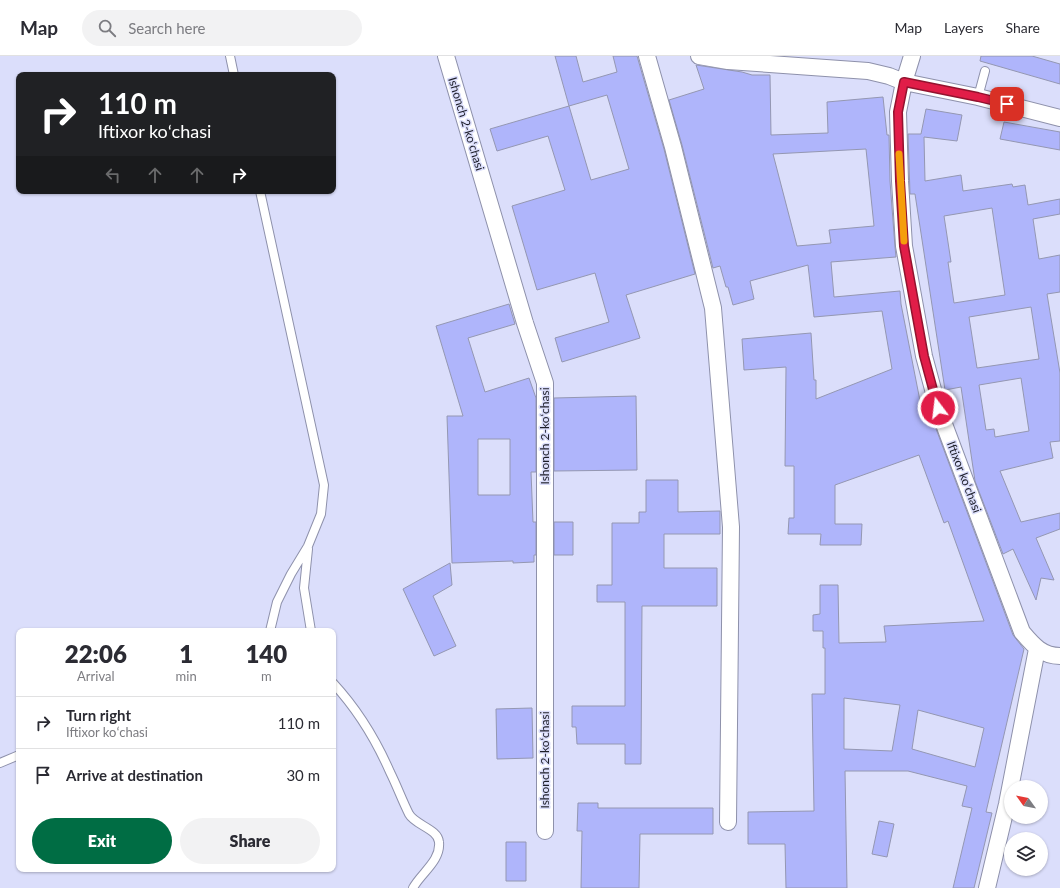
<!DOCTYPE html>
<html lang="en">
<head>
<meta charset="utf-8">
<style>
	body { margin:0; font-family:Lato,sans-serif; background:#f2f2f3; color:#2b2b33; height:100vh; display:flex; flex-direction:column; font-size:15px; white-space:nowrap }
	* { box-sizing:border-box; margin:0 }
	p { font-size:13px; color:#7c7c81 }
	.icon { flex:none; width:22px; height:22px; fill:none; stroke:currentColor; stroke-width:2; stroke-linecap:round; stroke-linejoin:round }
	.map { position:relative; flex:1; overflow:hidden }
	.details { position:absolute; left:16px; top:572px; width:320px; height:244px; display:flex; flex-direction:column; background:#fff; border-radius:8px; box-shadow:0 1px 3px #0004 }
	.details>* { flex:none }
	.top-card { position:absolute; left:16px; top:16px; width:320px; height:122px; border-radius:8px; box-shadow:0 1px 3px #0004; background:#202124; color:#fff; overflow:hidden }
	.needle { width:26px; rotate:303deg }
	.tools { position:absolute; left:1004px; top:724px; display:grid; gap:8px }
	.tools a { display:grid; place-items:center; width:44px; height:44px; border-radius:50%; background:#fff; box-shadow:0 1px 3px #0004; font-size:20px }
	.pin { position:absolute; display:grid; place-items:center; width:34px; height:34px; color:#fff; margin:-17px; border-radius:8px; box-shadow:0 2px 6px #0006 }
	.me { position:absolute; width:44px; margin:-22px; rotate:345deg; stroke-linejoin:round; filter:drop-shadow(0 0 3px #0008) }
	.turn { display:flex; align-items:center; gap:14px; height:84px; padding:0 16px; font-size:18px }
	.turn .icon { width:52px; height:52px; stroke-width:2.5 }
	.turn b { display:block; font-size:28px; line-height:34px }
	.lanes { display:flex; align-items:center; height:38px; padding:0 16px; background:#0003; justify-content:center; gap:20px; direction:ltr }
	.lanes .off { opacity:.35 }
	.eta { display:flex; justify-content:space-evenly; align-items:center; height:68px; text-align:center }
	.eta b { font-size:24px; font-weight:800; line-height:28px }
	.cta { display:flex; gap:8px; margin-top:auto; padding:8px 16px }
	.cta a { flex:1; height:46px; border-radius:24px; background:#006d44; color:#fff; font-size:16px; font-weight:800; line-height:46px; text-align:center }
	.cta a+a { background:#f2f2f3; color:#2b2b33 }
	ul { padding:0; list-style:none }
	li { display:flex; align-items:center; gap:12px; height:52px; padding:0 16px; border-top:1px solid #e1e1e2 }
	li div { flex:1 }
	li b { display:block; font-size:15px }
	li em { font-style:normal }
	header { display:flex; align-items:center; gap:24px; box-sizing:border-box; height:56px; padding:0 20px; background:#fff; border-bottom:1px solid #e1e1e2 }
	header strong { font-size:19px }
	nav { display:flex; gap:22px; margin-inline-start:auto; font-size:14px }
	.search { width:280px; height:36px; background:#f2f2f3; display:flex; align-items:center; gap:10px; box-sizing:border-box; padding:0 14px; border-radius:22px; color:#7c7c81; font-size:15px }
	.map>svg:first-child { display:block }
	.building { fill:#afb5fb; stroke:#9497b2; fill-rule:evenodd }
	.lines { fill:none; stroke-linecap:round; stroke-linejoin:round }
	.service-casing { stroke:#8e91ab; stroke-width:10 }
	.minor-casing { stroke:#8e91ab; stroke-width:18 }
	.service { stroke:#fff; stroke-width:8 }
	.minor { stroke:#fff; stroke-width:16 }
	.route-casing { stroke:#92132f; stroke-width:10 }
	.route { stroke:#e11d48; stroke-width:7 }
	.slow { stroke:#f59e0b; stroke-width:7 }
	.labels { text-anchor:middle; stroke-width:3; stroke-linejoin:round; paint-order:stroke }
	.street-label { font-size:12px; fill:#1d1e29; stroke:#dbdefb }
</style>
</head>
<body>
<header>
<strong>Map</strong>
<div class="search"><svg class="icon" aria-label="search" viewBox="0 0 24 24"><circle cx="10" cy="10" r="6"/><path d="M15 15l6 6"/></svg>Search here</div>
<nav><a>Map</a><a>Layers</a><a>Share</a></nav>
</header>
<div class="map">
<svg width="1060" height="832" viewBox="0 0 1060 832">
	<rect width="100%" height="100%" fill="#dbdefb"/>
	<!-- building -->
	<path class="building" d="M 555,0 L 576,0 L 583,26 L 617,16 L 613,0 L 637,0 L 664,93 L 695,218 L 626,239 L 640,282 L 562,306 L 555,282 L 609,266 L 595,217 L 537,234 L 512,150 L 565,134 L 548,80 L 497,95 L 490,73 L 569,50 ZM 607,39 L 629,113 L 591,124 L 569,50 Z
		M 981,0 L 1032,0 L 1060,8 L 1060,28 L 980,5 Z
		M 696,9 L 742,16 L 752,19 L 770,19 L 771,79 L 828,77 L 827,46 L 883,41 L 887,79 L 889,79 L 890,125 L 895,191 L 896,201 L 831,206 L 834,241 L 900,235 L 901,248 L 922,355 L 929,354 L 1013,579 L 1024,593 L 986,756 L 992,757 L 974,832 L 953,832 L 972,752 L 962,750 L 967,730 L 908,715 L 845,715 L 847,832 L 786,832 L 785,788 L 748,788 L 748,756 L 814,755 L 812,638 L 825,638 L 825,592 L 823,592 L 823,575 L 813,575 L 813,559 L 820,558 L 820,529 L 838,529 L 839,587 L 886,586 L 884,570 L 984,565 L 948,465 L 944,467 L 919,399 L 835,429 L 835,468 L 862,468 L 861,489 L 820,489 L 821,478 L 788,478 L 789,462 L 794,462 L 794,410 L 785,410 L 786,311 L 744,314 L 742,283 L 811,277 L 814,324 L 816,324 L 816,343 L 892,313 L 882,255 L 814,261 L 808,209 L 750,225 L 754,243 L 733,249 L 728,231 L 726,231 L 720,210 L 713,212 L 682,89 L 669,44 L 704,33 ZM 866,93 L 874,170 L 829,174 L 831,187 L 797,190 L 773,98 ZM 844,642 L 900,649 L 892,695 L 844,693 ZM 918,654 L 984,672 L 975,711 L 912,693 Z
		M 926,53 L 962,59 L 957,85 L 924,81 L 925,125 L 961,119 L 963,135 L 1012,128 L 1013,131 L 1025,129 L 1028,149 L 1060,143 L 1060,158 L 1033,163 L 1039,203 L 1060,199 L 1060,236 L 1047,238 L 1060,317 L 1060,385 L 1050,386 L 1053,402 L 1000,415 L 1021,466 L 1060,457 L 1060,473 L 1036,482 L 1054,524 L 1041,522 L 1036,544 L 1013,493 L 1003,498 L 975,425 L 961,331 L 945,334 L 915,138 L 910,138 L 908,78 L 921,78 ZM 992,152 L 1005,239 L 954,247 L 948,206 L 951,206 L 944,160 ZM 1031,251 L 1039,303 L 977,312 L 969,261 ZM 1021,322 L 1029,375 L 995,381 L 994,373 L 986,374 L 979,329 Z
		M 1004,66 L 1060,76 L 1060,94 L 1000,83 Z
		M 509,248 L 515,268 L 468,282 L 485,336 L 529,322 L 536,342 L 536,416 L 531,416 L 533,466 L 536,466 L 536,499 L 534,499 L 534,506 L 513,507 L 513,505 L 452,507 L 447,360 L 463,360 L 436,270 ZM 478,383 L 510,383 L 510,439 L 478,439 Z
		M 636,340 L 637,414 L 554,415 L 554,342 Z
		M 646,424 L 678,424 L 678,456 L 720,455 L 720,478 L 664,478 L 664,512 L 717,512 L 717,550 L 642,550 L 641,708 L 625,708 L 625,688 L 577,688 L 576,671 L 572,671 L 572,650 L 625,650 L 625,546 L 597,546 L 597,529 L 612,529 L 612,467 L 639,467 L 639,456 L 646,456 Z
		M 554,466 L 573,466 L 573,499 L 554,499 Z
		M 450,507 L 452,529 L 433,540 L 456,590 L 434,600 L 403,533 Z
		M 532,652 L 533,702 L 497,703 L 496,653 Z
		M 578,747 L 598,747 L 598,752 L 713,752 L 713,778 L 640,778 L 639,832 L 581,832 L 582,775 L 577,775 Z
		M 879,765 L 894,768 L 887,801 L 872,798 Z
		M 506,786 L 526,786 L 526,825 L 506,825 Z"/>
	<g class="lines">
		<defs>
			<path id="service" d="M 230,0 L 234,19
				M 978,41 L 985,15
				M 260,135 L 324,429 L 321,458 L 308,490 L 291,518 L 277,546 L 270,575
				M 308,493 L 304,532 L 311,575
				M 333,627 C 357,653 376,684 390,716 C 397,730 402,744 409,758 C 415,769 438,773 439,786 C 441,805 421,817 413,832
				M 0,707 L 19,699"/>
			<path id="minor" d="M 446,0 L 525,267 L 545,327 L 545,775
				M 647,0 L 673,91 L 713,252 L 731,471 L 728,766
				M 699,0 L 728,5 L 868,15 L 889,20 L 904,26 L 978,41 L 1060,62
				M 912,0 L 904,26 L 898,56 L 900,125 L 904,190 L 924,300 L 938,352 L 1022,576 C 1033,589 1042,600 1060,600
				M 987,832 L 1007,748 L 1037,593"/>
		</defs>
		<!-- service casing -->
		<use href="#service" class="service-casing"/>
		<!-- minor casing -->
		<use href="#minor" class="minor-casing"/>
		<!-- service -->
		<use href="#service" class="service"/>
		<!-- minor -->
		<use href="#minor" class="minor"/>
	</g>
	<g class="lines">
		<defs>
			<path id="route" d="M 938,352 L 924,300 L 904,190 L 900,125 L 898,56 L 904,26 L 978,41 L 1007,48"/>
		</defs>
		<!-- route casing -->
		<use href="#route" class="route-casing"/>
		<!-- route -->
		<use href="#route" class="route"/>
		<!-- slow -->
		<path class="slow" d="M 899,98 L 904,185"/>
	</g>
	<g class="labels">
		<!-- street labels -->
		<g class="street-label">
			<text transform="translate(466 68) rotate(73)" y="4">Ishonch 2-koʻchasi</text>
			<text transform="translate(545 380) rotate(-90)" y="4">Ishonch 2-koʻchasi</text>
			<text transform="translate(964 421) rotate(69)" y="4">Iftixor koʻchasi</text>
			<text transform="translate(545 704) rotate(-90)" y="4">Ishonch 2-koʻchasi</text>
		</g>
	</g>
</svg>
<div class="tools">
<a><svg class="needle" viewBox="-14 -14 28 28"><path d="M0-13l5 13h-10z" fill="#e53935"/><path d="M0 13l5-13h-10z" fill="#7c7c81"/></svg></a>
<a><svg class="icon" aria-label="layers" viewBox="0 0 24 24"><path d="M12 4l9 5-9 5-9-5zM3 14l9 5 9-5"/></svg></a>
</div>
<div class="pin" style="left:1007px;top:48px;background:#d93025"><svg class="icon" aria-label="arrive" viewBox="0 0 24 24"><path d="M6 21V4h12l-3 4 3 4H6"/></svg></div>
<svg class="me" style="left:938px;top:352px" viewBox="-20 -20 40 40"><circle r="17" fill="#e11d48" stroke="#fff" stroke-width="3"/><path d="M0-11L8 9 0 5-8 9z" fill="#fff"/></svg>
<div class="top-card">
<div class="turn"><svg class="icon" aria-label="right" viewBox="0 0 24 24"><path d="M7 20v-9h11M14 6l5 5-5 5"/></svg><div><b>110 m</b>Iftixor koʻchasi</div></div>
<div class="lanes"><svg class="icon off" aria-label="left" viewBox="0 0 24 24"><path d="M17 20v-9H6M10 6l-5 5 5 5"/></svg><svg class="icon off" aria-label="ahead" viewBox="0 0 24 24"><path d="M12 20V5M6 11l6-6 6 6"/></svg><svg class="icon off" aria-label="ahead" viewBox="0 0 24 24"><path d="M12 20V5M6 11l6-6 6 6"/></svg><svg class="icon" aria-label="right" viewBox="0 0 24 24"><path d="M7 20v-9h11M14 6l5 5-5 5"/></svg></div>
</div>
<section class="details">
<div class="eta">
<div><b>22:06</b><p>Arrival</p></div>
<div><b>1</b><p>min</p></div>
<div><b>140</b><p>m</p></div>
</div>
<ul>
<li><svg class="icon" aria-label="right" viewBox="0 0 24 24"><path d="M7 20v-9h11M14 6l5 5-5 5"/></svg><div><b>Turn right</b><p>Iftixor koʻchasi</p></div><em>110 m</em></li>
<li><svg class="icon" aria-label="arrive" viewBox="0 0 24 24"><path d="M6 21V4h12l-3 4 3 4H6"/></svg><div><b>Arrive at destination</b></div><em>30 m</em></li>
</ul>
<div class="cta"><a>Exit</a><a>Share</a></div>
</section>
</div>
</body>
</html>
